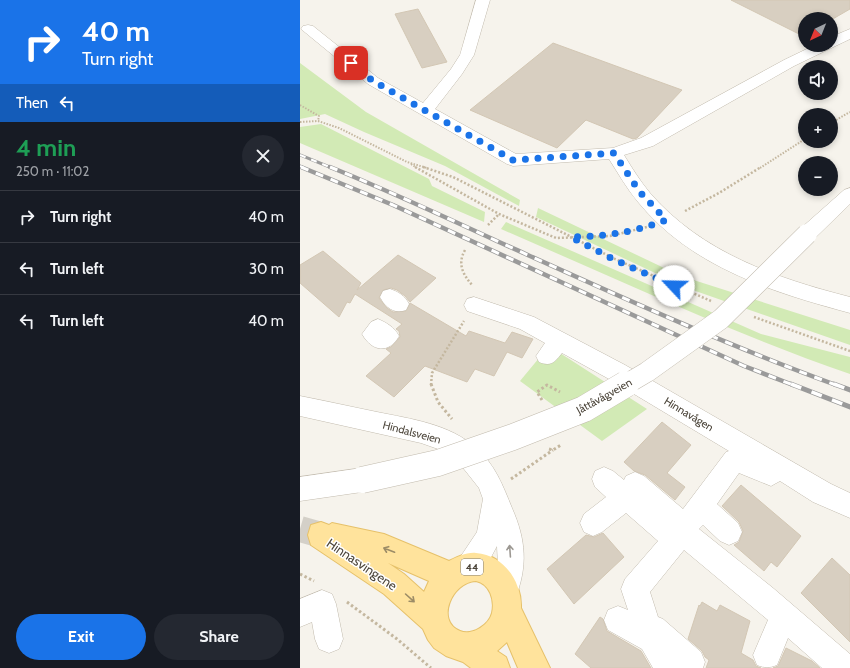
<!DOCTYPE html>
<html lang="en">
<head>
<meta charset="utf-8">
<style>
	body { margin:0; font-family:Cabin,sans-serif; background:#242831; color:#f1f3f6; height:100vh; display:flex; flex-direction:column; font-size:15px; white-space:nowrap }
	* { box-sizing:border-box; margin:0 }
	p { font-size:13px; color:#9ea1a6 }
	.icon { flex:none; width:22px; height:22px; fill:none; stroke:currentColor; stroke-width:2; stroke-linecap:round; stroke-linejoin:round }
	.map { position:relative; flex:1; overflow:hidden }
	.panel { display:flex; flex-direction:column; background:#171b24; width:300px }
	.panel>* { flex:none }
	.hud { background:#1a73e8; color:#fff; overflow:hidden }
	.needle { width:26px; rotate:223deg }
	.fabs { position:absolute; left:498px; top:12px; display:grid; gap:8px }
	.fabs a { display:grid; place-items:center; width:40px; height:40px; border-radius:50%; background:#171b24; box-shadow:0 2px 6px #0003; font-size:20px }
	.pin { position:absolute; display:grid; place-items:center; width:34px; height:34px; color:#fff; margin:-17px; border-radius:8px; box-shadow:0 2px 6px #0006 }
	.me { position:absolute; width:44px; margin:-22px; rotate:294deg; stroke-linejoin:round; filter:drop-shadow(0 0 3px #0008) }
	.turn { display:flex; align-items:center; gap:14px; height:84px; padding:0 16px; font-size:18px }
	.turn .icon { width:52px; height:52px; stroke-width:2.5 }
	.turn b { display:block; font-size:28px; line-height:34px }
	.then { display:flex; align-items:center; height:38px; padding:0 16px; background:#0003; gap:8px; font-size:15px }
	.round { display:grid; place-items:center; flex:none; width:42px; height:42px; border-radius:21px; background:#242831 }
	.summary { display:flex; align-items:center; justify-content:space-between; height:68px; padding:0 16px }
	h1 { font-size:24px; font-weight:700; line-height:30px; color:#1e9e55 }
	.button { display:flex; gap:8px; margin-top:auto; padding:8px 16px }
	.button a { flex:1; height:46px; border-radius:24px; background:#1a73e8; color:#fff; font-size:16px; font-weight:700; line-height:46px; text-align:center }
	.button a+a { background:#242831; color:#f1f3f6 }
	ul { padding:0; list-style:none }
	li { display:flex; align-items:center; gap:12px; height:52px; padding:0 16px; border-top:1px solid #363941 }
	li div { flex:1 }
	li b { display:block; font-size:15px }
	li em { font-style:normal }
	main { display:flex; flex:1; min-height:0 }
	.map>svg:first-child { display:block }
	.green { fill:#d2eab5 }
	.building { fill:#d8cfc1; stroke:#d3c7b4 }
	.lines { fill:none; stroke-linecap:round; stroke-linejoin:round }
	.major-tunnel { stroke:#d4d0c8; stroke-width:26; stroke-dasharray:26 14; stroke-linecap:butt }
	.minor-casing { stroke:#c2bbae; stroke-width:1 }
	.major-casing { stroke:#e6c16a; stroke-width:2 }
	.path-far2 { stroke:#c4b79f; stroke-width:2; stroke-dasharray:1.5 1.5; stroke-linecap:butt }
	.path-far1 { stroke:#c4b79f; stroke-width:2.5; stroke-dasharray:2 2; stroke-linecap:butt }
	.path { stroke:#c4b79f; stroke-width:3; stroke-dasharray:2.5 2.5; stroke-linecap:butt }
	.minor { fill:#fff; fill-rule:evenodd }
	.major { fill:#ffe39c; fill-rule:evenodd }
	.rail-far2-casing { stroke:#9a9a9a; stroke-width:3 }
	.rail-far1-casing { stroke:#9a9a9a; stroke-width:4.5 }
	.rail-casing { stroke:#9a9a9a; stroke-width:5 }
	.rail-far2 { stroke:#fff; stroke-width:2; stroke-dasharray:6; stroke-linecap:butt }
	.rail-far1 { stroke:#fff; stroke-width:3; stroke-dasharray:8; stroke-linecap:butt }
	.rail { stroke:#fff; stroke-width:3.5; stroke-dasharray:11; stroke-linecap:butt }
	.minor-bridge-far1-casing { stroke:#c2bbae; stroke-width:21; stroke-linecap:butt }
	.minor-bridge-casing { stroke:#c2bbae; stroke-width:27; stroke-linecap:butt }
	.minor-bridge-far1 { stroke:#fff; stroke-width:20 }
	.minor-bridge { stroke:#fff; stroke-width:26 }
	.oneway { stroke:#9c8c66 }
	.oneway2 { stroke:#9c9892 }
	.route { stroke:#1a73e8; stroke-width:7; stroke-dasharray:0 12.6 }
	.labels { text-anchor:middle; stroke-width:3; stroke-linejoin:round; paint-order:stroke }
	.shield { fill:#fff; stroke:#817c74; stroke-width:1 }
	.shield-label { font-size:10px; font-weight:bold; fill:#4b4439 }
	.street-label { font-size:11px; fill:#4b4439; stroke:#fff }
	.near-street-label { font-size:13px; fill:#4b4439; stroke:#fff }
</style>
</head>
<body>
<main>
<section class="panel">
<div class="hud">
<div class="turn"><svg class="icon" aria-label="right" viewBox="0 0 24 24"><path d="M7 20v-9h11M14 6l5 5-5 5"/></svg><div><b>40 m</b>Turn right</div></div>
<div class="then">Then<svg class="icon" aria-label="left" viewBox="0 0 24 24"><path d="M17 20v-9H6M10 6l-5 5 5 5"/></svg></div>
</div>
<div class="summary"><div><h1>4 min</h1><p>250 m · 11:02</p></div><a class="round"><svg class="icon" aria-label="close" viewBox="0 0 24 24"><path d="M6 6l12 12M18 6L6 18"/></svg></a></div>
<ul>
<li><svg class="icon" aria-label="right" viewBox="0 0 24 24"><path d="M7 20v-9h11M14 6l5 5-5 5"/></svg><div><b>Turn right</b></div><em>40 m</em></li>
<li><svg class="icon" aria-label="left" viewBox="0 0 24 24"><path d="M17 20v-9H6M10 6l-5 5 5 5"/></svg><div><b>Turn left</b></div><em>30 m</em></li>
<li><svg class="icon" aria-label="left" viewBox="0 0 24 24"><path d="M17 20v-9H6M10 6l-5 5 5 5"/></svg><div><b>Turn left</b></div><em>40 m</em></li>
</ul>
<div class="button"><a>Exit</a><a>Share</a></div>
</section>
<div class="map">
<svg width="550" height="668" viewBox="0 0 550 668">
	<rect width="100%" height="100%" fill="#f6f3ec"/>
	<!-- green -->
	<path class="green" d="M 0,63 L 66,112 L 220,200 L 219,206 L 145,166 L 64,132 L 25,114 L 0,119 Z
		M 21,124 L 129,179 L 132,186 L 185,212 L 184,222 L 0,143 L 0,127 Z
		M 238,208 L 381,276 L 550,330 L 550,345 L 387,288 L 236,217 Z
		M 206,222 L 461,334 L 550,357 L 550,374 C 431,333 317,279 201,229 Z
		M 249,346 L 347,409 L 302,441 L 220,381 Z"/>
	<!-- building -->
	<path class="building" d="M 431,0 L 550,0 L 550,9 L 531,20 L 505,19 L 505,35 L 503,36 Z
		M 118,9 L 147,62 L 122,68 L 95,14 Z
		M 253,43 L 346,77 L 382,90 L 337,138 L 333,139 L 286,120 L 257,148 L 170,110 Z
		M 23,251 L 61,283 L 57,290 L 98,255 L 136,278 L 110,302 L 105,296 L 97,290 L 91,288 L 83,290 L 79,298 L 87,308 L 93,312 L 106,311 L 110,303 L 166,336 L 169,331 L 205,343 L 212,332 L 233,339 L 222,358 L 207,352 L 194,376 L 175,369 L 167,382 L 125,366 L 94,397 L 66,376 L 91,353 L 86,349 L 91,347 L 100,337 L 99,331 L 96,329 L 102,324 L 55,294 L 50,303 L 47,302 L 39,317 L 0,283 L 0,265 Z
		M 362,422 L 391,445 L 367,473 L 385,487 L 375,500 L 345,475 L 334,471 L 324,462 Z
		M 441,485 L 501,536 L 477,567 L 471,562 L 464,571 L 434,545 L 439,542 L 443,531 L 439,522 L 422,506 Z
		M 303,533 L 324,557 L 274,604 L 247,569 L 286,535 L 294,537 Z
		M 532,558 L 550,575 L 550,642 L 501,593 Z
		M 402,602 L 417,611 L 420,605 L 450,621 L 441,653 L 453,660 L 456,666 L 461,668 L 406,668 L 409,660 L 405,657 L 402,651 L 388,639 L 399,605 L 400,606 Z
		M 300,617 L 303,619 L 307,631 L 341,651 L 351,668 L 291,668 L 275,654 Z
		M 486,648 L 512,661 L 520,668 L 473,668 L 478,666 Z"/>
	<g class="lines">
		<!-- major-tunnel -->
		<path class="major-tunnel" d="M 0,529 L 21,535"/>
		<defs>
			<path id="minor" d="M 176,0 L 190,0 L 174,55 L 162,74 L 135,109 L 216,154 L 313,148 L 341,138 L 484,60 L 515,45 L 531,45 L 531,37 L 550,29 L 550,39 L 494,66 L 353,146 L 324,155 C 332,168 340,181 350,193 C 402,253 476,278 550,297 L 550,313 C 472,292 391,267 338,202 C 327,189 318,173 309,159 L 213,166 L 207,164 L 68,84 L 1,29 L 3,26 L 8,25 L 13,26 L 78,78 L 123,103 L 151,69 L 160,55 Z
				M 550,188 L 550,204 L 514,239 L 507,241 L 500,239 L 498,234 L 500,229 L 544,190 Z
				M 90,289 C 99,292 105,296 109,304 L 106,310 C 94,314 86,308 80,297 L 83,291 Z
				M 174,297 L 234,317 L 325,365 L 531,484 L 550,493 L 550,518 L 513,502 L 480,481 L 471,486 L 439,473 L 417,504 L 438,523 L 442,532 L 438,541 L 429,545 L 420,541 L 403,525 L 399,529 L 473,588 L 550,654 L 550,668 L 522,668 L 488,638 L 477,665 C 469,668 465,668 457,665 L 453,655 L 468,620 L 384,550 L 350,592 L 358,617 L 363,619 L 401,652 L 405,662 L 403,668 L 353,668 L 342,649 L 308,630 L 304,620 L 308,610 L 318,606 L 328,610 L 321,589 L 325,579 L 358,541 L 326,513 L 302,532 L 293,536 L 284,532 L 280,523 L 284,514 L 306,497 L 295,487 L 292,479 L 295,471 L 304,467 L 313,471 L 324,480 L 326,476 L 335,472 L 344,476 L 383,509 L 426,452 L 429,451 L 309,379 L 262,353 C 255,362 251,367 239,362 L 236,356 L 245,343 L 220,329 L 167,311 L 164,305 L 167,299 Z
				M 78,319 C 87,323 94,327 99,336 C 89,354 72,352 62,334 L 71,322 Z
				M 0,396 C 26,401 52,407 77,412 C 111,419 150,424 176,448 C 195,464 203,486 212,508 C 226,540 228,566 215,599 L 205,603 L 195,599 L 191,589 L 198,566 L 197,546 L 189,561 L 177,577 L 168,581 L 159,577 L 155,568 L 159,559 L 177,532 L 183,499 L 179,488 L 160,464 L 138,449 L 121,443 L 0,416 Z
				M 62,468 L 71,472 L 74,480 L 71,488 L 62,492 L 0,501 L 0,477 Z
				M 22,590 L 32,594 L 36,604 L 43,639 L 39,649 L 29,653 L 19,649 L 15,639 L 12,622 L 0,627 L 0,599 Z"/>
			<path id="major" d="M 21,522 L 29,525 L 32,523 L 84,534 L 149,561 C 157,557 167,552 176,553 C 204,555 222,582 221,608 L 250,668 L 218,668 L 207,642 L 197,651 L 206,657 L 210,668 L 171,668 L 163,662 L 146,656 L 134,648 L 128,640 L 123,629 L 84,594 L 11,545 L 8,535 L 11,525 ZM 88,563 L 129,581 L 124,592 L 104,574 ZM 176,581 C 190,584 195,600 192,613 C 189,625 172,636 160,631 C 135,621 152,582 176,581 Z"/>
		</defs>
		<!-- minor casing -->
		<use href="#minor" class="minor-casing"/>
		<!-- major casing -->
		<use href="#major" class="major-casing"/>
		<!-- path-far2 -->
		<path class="path-far2" d="M 0,105 L 19,116 L 18,121
			M 0,122 L 18,121 L 39,128 L 107,162 L 127,168
			M 531,123 L 550,112
			M 111,164 L 117,168
			M 460,168 L 505,139"/>
		<!-- path-far1 -->
		<path class="path-far1" d="M 115,167 L 199,214 L 256,238 L 310,236 L 347,227
			M 123,167 L 153,177 L 315,259 L 411,301
			M 385,211 L 419,193 L 461,167
			M 188,225 L 199,214
			M 165,250 C 157,264 163,275 173,286
			M 454,317 L 550,351
			M 131,385 L 132,373 L 164,321"/>
		<!-- path -->
		<path class="path" d="M 131,384 L 138,402 L 152,419
			M 242,400 L 237,392 L 247,385 L 260,392
			M 249,449 L 253,450 L 261,445
			M 211,479 L 253,450
			M 0,574 L 14,581
			M 47,602 L 97,639 L 131,668"/>
		<!-- minor -->
		<use href="#minor" class="minor"/>
		<!-- major -->
		<use href="#major" class="major"/>
		<defs>
			<path id="rail-far2" d="M 0,155 L 32,168
				M 0,166 L 4,168"/>
			<path id="rail-far1" d="M 1,167 L 93,205 L 444,366 L 493,385
				M 30,167 C 87,190 143,216 199,242 C 310,292 421,343 536,385"/>
			<path id="rail" d="M 491,384 L 550,407
				M 534,384 L 550,390"/>
		</defs>
		<!-- rail-far2 casing -->
		<use href="#rail-far2" class="rail-far2-casing"/>
		<!-- rail-far1 casing -->
		<use href="#rail-far1" class="rail-far1-casing"/>
		<!-- rail casing -->
		<use href="#rail" class="rail-casing"/>
		<!-- rail-far2 -->
		<use href="#rail-far2" class="rail-far2"/>
		<!-- rail-far1 -->
		<use href="#rail-far1" class="rail-far1"/>
		<!-- rail -->
		<use href="#rail" class="rail"/>
		<defs>
			<path id="minor-bridge-far1" d="M 325,385 L 347,372 L 421,319 L 507,234"/>
			<path id="minor-bridge" d="M 62,480 L 138,463 L 213,437 L 284,409 L 326,384"/>
		</defs>
		<!-- minor-bridge-far1 casing -->
		<use href="#minor-bridge-far1" class="minor-bridge-far1-casing"/>
		<!-- minor-bridge casing -->
		<use href="#minor-bridge" class="minor-bridge-casing"/>
		<!-- minor-bridge-far1 -->
		<use href="#minor-bridge-far1" class="minor-bridge-far1"/>
		<!-- minor-bridge -->
		<use href="#minor-bridge" class="minor-bridge"/>
	</g>
	<!-- one-way arrows -->
	<defs><path id="oneway-shaft" d="M-6 0H5M1.5-3L5.5 0L1.5 3" fill="none" stroke-width="1.6" stroke-linecap="round" stroke-linejoin="round"/></defs>
	<g class="oneway">
		<use href="#oneway-shaft" transform="translate(89 550) rotate(-159)"/>
		<use href="#oneway-shaft" transform="translate(110 598) rotate(42)"/>
	</g>
	<use class="oneway2" href="#oneway-shaft" transform="translate(210 551) rotate(-94)"/>
	<g class="lines">
		<!-- route -->
		<path class="route" d="M 51,63 L 73,81 L 213,160 L 314,153 L 339,191 L 366,220 C 332,233 306,236 271,237 L 315,260 L 374,286"/>
	</g>
	<g class="labels">
		<!-- shield labels -->
		<rect class="shield" x="161" y="559" width="22" height="16" rx="3"/>
		<g class="shield-label">
			<text x="172" y="571">44</text>
		</g>
		<!-- street labels -->
		<g class="street-label">
			<text transform="translate(304 396) rotate(-29)" y="4">Jåttåvågveien</text>
			<text transform="translate(389 414) rotate(31)" y="4">Hinnavågen</text>
			<text transform="translate(112 432) rotate(15)" y="4">Hindalsveien</text>
		</g>
		<!-- near-street labels -->
		<g class="near-street-label">
			<text transform="translate(62 564) rotate(34)" y="5">Hinnasvingene</text>
		</g>
	</g>
</svg>
<div class="fabs">
<a><svg class="needle" viewBox="-14 -14 28 28"><path d="M0-13l5 13h-10z" fill="#e53935"/><path d="M0 13l5-13h-10z" fill="#9ea1a6"/></svg></a>
<a><svg class="icon" aria-label="sound" viewBox="0 0 24 24"><path d="M4 9h4l5-4v14l-5-4H4zM17 9q2 3 0 6"/></svg></a>
<a>+</a>
<a>−</a>
</div>
<div class="pin" style="left:51px;top:63px;background:#d93025"><svg class="icon" aria-label="arrive" viewBox="0 0 24 24"><path d="M6 21V4h12l-3 4 3 4H6"/></svg></div>
<svg class="me" style="left:374px;top:286px" viewBox="-20 -20 40 40"><circle r="19" fill="#fff"/><path d="M0-13L10 11 0 6-10 11z" fill="#1a73e8"/></svg>
</div>
</main>
</body>
</html>
